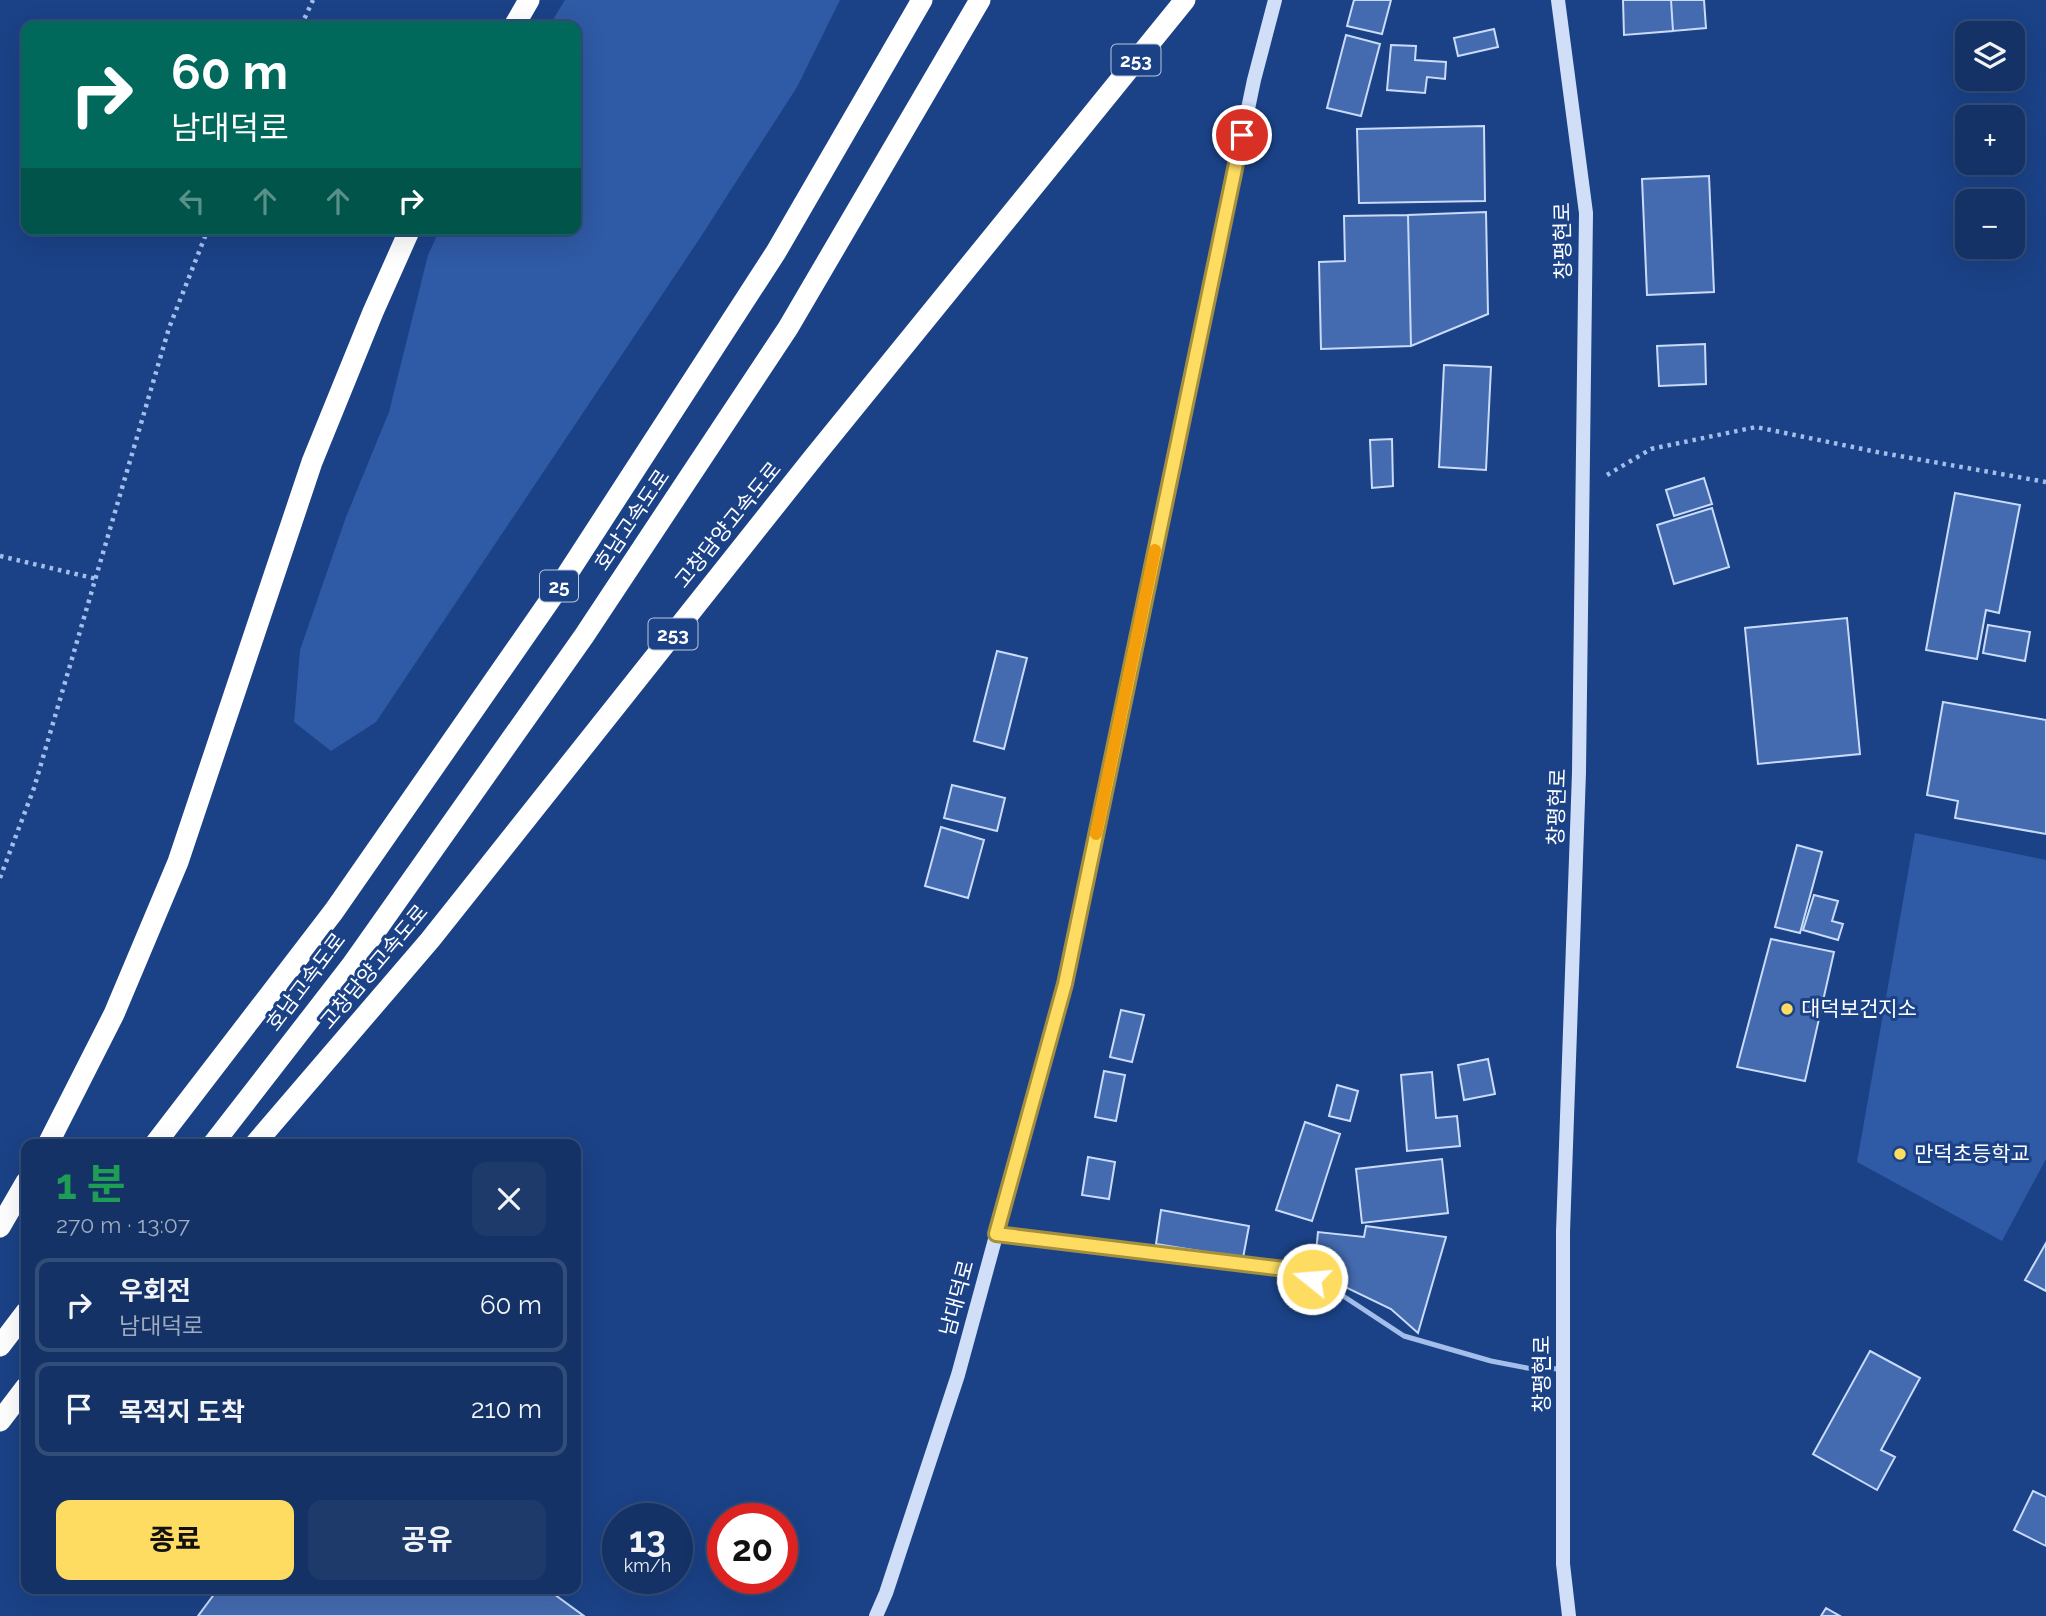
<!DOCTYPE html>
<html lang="ko">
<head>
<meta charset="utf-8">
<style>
	body { margin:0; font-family:Raleway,"Noto Sans KR",sans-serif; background:#1d3a6b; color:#f1f3f6; height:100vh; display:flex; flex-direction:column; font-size:26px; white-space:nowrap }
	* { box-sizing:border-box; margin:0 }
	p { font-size:23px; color:#9daabf }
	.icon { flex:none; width:38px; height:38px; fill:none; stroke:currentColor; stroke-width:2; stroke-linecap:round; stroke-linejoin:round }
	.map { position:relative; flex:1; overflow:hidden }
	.details { position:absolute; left:21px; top:1139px; width:560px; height:455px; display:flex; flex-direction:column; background:#143265; border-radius:14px; box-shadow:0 7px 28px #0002,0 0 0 2px #334d79 }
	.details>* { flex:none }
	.banner { position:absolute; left:21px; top:21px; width:560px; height:214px; border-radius:14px; box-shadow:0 7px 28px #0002,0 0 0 2px #334d79; background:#00695c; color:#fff; overflow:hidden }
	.fabs { position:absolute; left:1955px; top:21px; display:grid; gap:14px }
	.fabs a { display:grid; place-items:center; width:70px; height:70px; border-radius:14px; background:#143265; box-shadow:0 7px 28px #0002,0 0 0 2px #334d79; font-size:35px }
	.speed { position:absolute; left:602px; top:1503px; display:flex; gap:14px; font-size:35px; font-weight:700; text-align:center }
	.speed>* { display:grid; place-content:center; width:91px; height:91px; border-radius:50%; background:#143265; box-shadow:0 7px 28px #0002,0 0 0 2px #334d79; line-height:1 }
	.speed small { font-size:18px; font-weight:400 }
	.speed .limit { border:10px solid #d22; background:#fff; color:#111 }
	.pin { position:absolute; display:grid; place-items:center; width:60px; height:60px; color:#fff; margin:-30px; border:4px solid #fff; border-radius:50%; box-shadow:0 2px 7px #0007 }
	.me { position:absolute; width:77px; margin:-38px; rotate:287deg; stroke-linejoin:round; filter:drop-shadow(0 0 5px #0008) }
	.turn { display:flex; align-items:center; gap:24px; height:147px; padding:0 35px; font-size:32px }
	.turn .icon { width:91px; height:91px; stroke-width:2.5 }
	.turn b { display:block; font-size:49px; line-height:60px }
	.lanes { display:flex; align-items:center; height:66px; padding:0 35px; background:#0003; justify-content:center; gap:35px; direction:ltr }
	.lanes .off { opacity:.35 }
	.round { display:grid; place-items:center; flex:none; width:74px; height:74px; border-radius:14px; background:#1d3a6b }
	.overview { display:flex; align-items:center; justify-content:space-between; height:119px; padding:0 35px }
	h1 { font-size:42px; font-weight:700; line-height:52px; color:#1e9e55 }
	.cta { display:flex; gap:14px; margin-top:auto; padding:14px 35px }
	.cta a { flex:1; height:80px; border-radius:14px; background:#fddc61; color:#111; font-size:28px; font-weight:700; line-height:80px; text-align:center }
	.cta a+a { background:#1d3a6b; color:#f1f3f6 }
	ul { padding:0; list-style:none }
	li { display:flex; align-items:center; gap:21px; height:94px; margin:0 14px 10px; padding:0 21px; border:4px solid #334d79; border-radius:14px }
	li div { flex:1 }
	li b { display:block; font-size:26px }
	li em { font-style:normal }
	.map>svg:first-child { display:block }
	.green { fill:#2f5aa5 }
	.building { fill:#446bb0; stroke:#c9dbf8; stroke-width:2 }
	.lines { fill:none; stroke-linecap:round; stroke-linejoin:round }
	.path { stroke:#a4beec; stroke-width:4.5; stroke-dasharray:3.5 5; stroke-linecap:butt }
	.lane { stroke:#a4beec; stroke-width:5 }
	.secondary { stroke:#d0def8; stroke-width:14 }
	.highway { stroke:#fff; stroke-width:21 }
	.route-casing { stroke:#a48f3f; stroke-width:18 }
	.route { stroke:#fddc61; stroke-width:12 }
	.slow { stroke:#f59e0b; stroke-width:12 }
	.poi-dot { fill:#fddc61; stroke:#1b4287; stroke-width:2.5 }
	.labels { text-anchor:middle; stroke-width:6; stroke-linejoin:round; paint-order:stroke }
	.shield { fill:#1b4287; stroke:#bbc6db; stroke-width:2 }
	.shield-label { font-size:19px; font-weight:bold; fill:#fff }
	.street-label { font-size:21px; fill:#fff; stroke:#1b4287 }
	.poi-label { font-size:21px; fill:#fff; stroke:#1b4287; text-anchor:start }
</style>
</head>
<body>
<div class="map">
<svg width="2046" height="1616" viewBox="0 0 2046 1616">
	<rect width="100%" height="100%" fill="#1b4287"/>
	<!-- green -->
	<path class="green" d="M 565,0 L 840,0 L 797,87 L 700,238 L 376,722 L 331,751 L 294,722 L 300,650 L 346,517 L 389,412 L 428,255 L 440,229 L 576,229 L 576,26 L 549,26 Z
		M 1915,833 L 2046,860 L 2046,1159 L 2002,1241 L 1857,1162 Z"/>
	<!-- building -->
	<path class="building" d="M 1354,0 L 1391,0 L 1382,34 L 1347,26 Z
		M 1623,0 L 1671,0 L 1673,31 L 1624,35 Z
		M 1671,0 L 1704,0 L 1706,28 L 1673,31 Z
		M 1494,29 L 1498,47 L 1458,56 L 1454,38 Z
		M 1346,35 L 1380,44 L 1361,116 L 1327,108 Z
		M 1391,45 L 1416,46 L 1415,60 L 1446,62 L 1445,79 L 1427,77 L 1425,93 L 1387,90 Z
		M 1484,126 L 1485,201 L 1359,203 L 1357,129 Z
		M 1709,176 L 1714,292 L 1647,295 L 1642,179 Z
		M 1486,212 L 1488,314 L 1411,346 L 1408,215 Z
		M 1408,215 L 1411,346 L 1321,349 L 1319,262 L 1345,261 L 1344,216 Z
		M 1705,344 L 1706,384 L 1659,386 L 1657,346 Z
		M 1444,365 L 1491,367 L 1486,470 L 1439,467 Z
		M 1392,439 L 1393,486 L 1372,488 L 1370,440 Z
		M 1704,478 L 1712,504 L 1674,516 L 1666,490 Z
		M 1955,493 L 2020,505 L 1999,613 L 1986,610 L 1977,659 L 1926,650 Z
		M 1712,508 L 1729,567 L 1674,584 L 1657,525 Z
		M 1847,618 L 1860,754 L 1758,764 L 1745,628 Z
		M 1988,625 L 2030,632 L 2025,661 L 1983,653 Z
		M 997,651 L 1027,658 L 1004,749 L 974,741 Z
		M 1943,702 L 2046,720 L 2046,834 L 1955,818 L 1958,801 L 1927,795 Z
		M 952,785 L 1005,798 L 997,831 L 944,818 Z
		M 941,827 L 984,840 L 968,898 L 925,886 Z
		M 1797,845 L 1822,852 L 1800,933 L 1775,927 Z
		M 1814,895 L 1838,901 L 1832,921 L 1843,924 L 1838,940 L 1803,930 Z
		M 1771,939 L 1834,952 L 1805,1081 L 1737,1067 Z
		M 1121,1010 L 1144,1015 L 1132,1062 L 1110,1057 Z
		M 1488,1059 L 1495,1094 L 1464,1100 L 1458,1065 Z
		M 1104,1071 L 1125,1075 L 1116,1121 L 1095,1117 Z
		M 1432,1072 L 1436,1118 L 1457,1116 L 1460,1146 L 1407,1151 L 1401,1075 Z
		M 1337,1085 L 1358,1091 L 1350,1121 L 1329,1116 Z
		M 1305,1122 L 1340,1134 L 1312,1221 L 1276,1210 Z
		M 1088,1157 L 1115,1162 L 1109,1199 L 1082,1195 Z
		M 1442,1159 L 1448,1213 L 1362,1223 L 1356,1169 Z
		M 1161,1210 L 1249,1226 L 1243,1258 L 1156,1244 Z
		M 1366,1226 L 1446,1237 L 1418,1333 L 1391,1309 L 1314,1272 L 1318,1232 L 1364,1237 Z
		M 2046,1243 L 2046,1291 L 2025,1280 Z
		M 1870,1351 L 1920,1378 L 1881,1450 L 1895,1457 L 1877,1490 L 1813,1454 Z
		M 2033,1491 L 2046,1497 L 2046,1546 L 2014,1530 Z
		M 218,1589 L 547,1589 L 584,1616 L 198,1616 Z
		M 1826,1608 L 1840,1616 L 1821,1616 Z"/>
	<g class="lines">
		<!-- path -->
		<path class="path" d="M 301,26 L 313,0
			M 1607,475 L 1651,449 L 1756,427 L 1877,452 L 2046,482
			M 0,556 L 97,579
			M 0,878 L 34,788 L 169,328 L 208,229"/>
		<!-- lane -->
		<path class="lane" d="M 999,1235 L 1293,1270 L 1331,1288 L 1404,1336 L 1491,1361 L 1527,1368 L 1563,1369"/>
		<!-- secondary -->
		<path class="secondary" d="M 1558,0 L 1586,213 L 1579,772 L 1563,1232 L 1563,1564 L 1569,1616
			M 876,1616 L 886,1593 L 958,1375 L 1065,983 L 1254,80 L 1275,0"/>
		<!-- highway -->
		<path class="highway" d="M 514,26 L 529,0
			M 48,1144 L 114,1014 L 178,862 L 312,462 L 373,312 L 410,229
			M 155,1144 L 334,911 L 557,590 L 776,252 L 922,0
			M 213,1144 L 351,966 L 584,636 L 788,328 L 980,0
			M 255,1144 L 430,940 L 813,458 L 1185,0
			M 0,1227 L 26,1182
			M 0,1346 L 26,1312
			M 0,1421 L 26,1387"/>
	</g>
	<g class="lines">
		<defs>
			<path id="route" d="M 1242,135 L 1065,984 L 996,1234 L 1293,1270 L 1312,1279"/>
		</defs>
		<!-- route casing -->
		<use href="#route" class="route-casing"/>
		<!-- route -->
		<use href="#route" class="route"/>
		<!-- slow -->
		<path class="slow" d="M 1096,834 L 1155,550"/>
	</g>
	<!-- markers -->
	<g class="poi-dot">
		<circle cx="1787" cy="1009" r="7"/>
		<circle cx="1900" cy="1154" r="7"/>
	</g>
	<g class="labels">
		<!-- shield labels -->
		<g class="shield">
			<rect x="1111.5" y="44.5" width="49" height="31" rx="5"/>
			<rect x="540" y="570.5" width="38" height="31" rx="5"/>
			<rect x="648.5" y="618.5" width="49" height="31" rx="5"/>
		</g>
		<g class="shield-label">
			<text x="1136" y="67">253</text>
			<text x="559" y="593">25</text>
			<text x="673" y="641">253</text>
		</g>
		<!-- street labels -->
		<g class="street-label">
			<text transform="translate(1563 241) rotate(-91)" y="7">창평현로</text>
			<text transform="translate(632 520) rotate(-56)" y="7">호남고속도로</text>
			<text transform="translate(728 525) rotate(-51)" y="7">고창담양고속도로</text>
			<text transform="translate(1557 807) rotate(-88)" y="7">창평현로</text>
			<text transform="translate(374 967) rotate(-50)" y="7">고창담양고속도로</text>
			<text transform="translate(306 982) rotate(-53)" y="7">호남고속도로</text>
			<text transform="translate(957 1298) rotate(-75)" y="7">남대덕로</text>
			<text transform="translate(1542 1374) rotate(-90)" y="7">창평현로</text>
		</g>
		<!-- poi labels -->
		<g class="poi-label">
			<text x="1801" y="1016">대덕보건지소</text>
			<text x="1914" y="1161">만덕초등학교</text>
		</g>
	</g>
</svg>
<div class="fabs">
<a><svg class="icon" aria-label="layers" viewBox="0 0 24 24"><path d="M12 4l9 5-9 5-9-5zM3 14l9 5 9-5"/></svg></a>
<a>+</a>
<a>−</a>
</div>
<div class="speed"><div>13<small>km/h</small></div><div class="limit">20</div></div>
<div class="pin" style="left:1242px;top:135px;background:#d93025"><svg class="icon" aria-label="arrive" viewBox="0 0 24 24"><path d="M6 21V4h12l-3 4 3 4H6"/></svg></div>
<svg class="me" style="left:1312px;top:1279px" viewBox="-20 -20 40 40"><circle r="17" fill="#fddc61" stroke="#fff" stroke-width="3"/><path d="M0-11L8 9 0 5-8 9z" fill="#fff"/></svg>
<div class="banner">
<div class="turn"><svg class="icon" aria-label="right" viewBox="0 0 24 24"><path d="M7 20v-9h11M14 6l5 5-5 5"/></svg><div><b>60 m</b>남대덕로</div></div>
<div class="lanes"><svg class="icon off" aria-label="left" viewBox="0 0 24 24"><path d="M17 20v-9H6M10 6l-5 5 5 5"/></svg><svg class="icon off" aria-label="ahead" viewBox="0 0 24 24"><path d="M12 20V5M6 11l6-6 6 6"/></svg><svg class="icon off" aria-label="ahead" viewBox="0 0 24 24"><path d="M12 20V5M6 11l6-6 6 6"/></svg><svg class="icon" aria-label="right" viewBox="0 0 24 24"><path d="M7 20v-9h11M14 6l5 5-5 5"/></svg></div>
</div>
<section class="details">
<div class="overview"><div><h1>1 분</h1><p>270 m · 13:07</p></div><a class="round"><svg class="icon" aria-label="close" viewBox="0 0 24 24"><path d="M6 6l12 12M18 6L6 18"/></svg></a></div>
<ul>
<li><svg class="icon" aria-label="right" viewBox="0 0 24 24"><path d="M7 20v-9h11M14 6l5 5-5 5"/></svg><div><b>우회전</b><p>남대덕로</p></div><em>60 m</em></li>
<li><svg class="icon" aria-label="arrive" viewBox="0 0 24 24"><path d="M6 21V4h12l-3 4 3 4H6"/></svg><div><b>목적지 도착</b></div><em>210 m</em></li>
</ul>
<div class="cta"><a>종료</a><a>공유</a></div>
</section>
</div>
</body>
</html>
